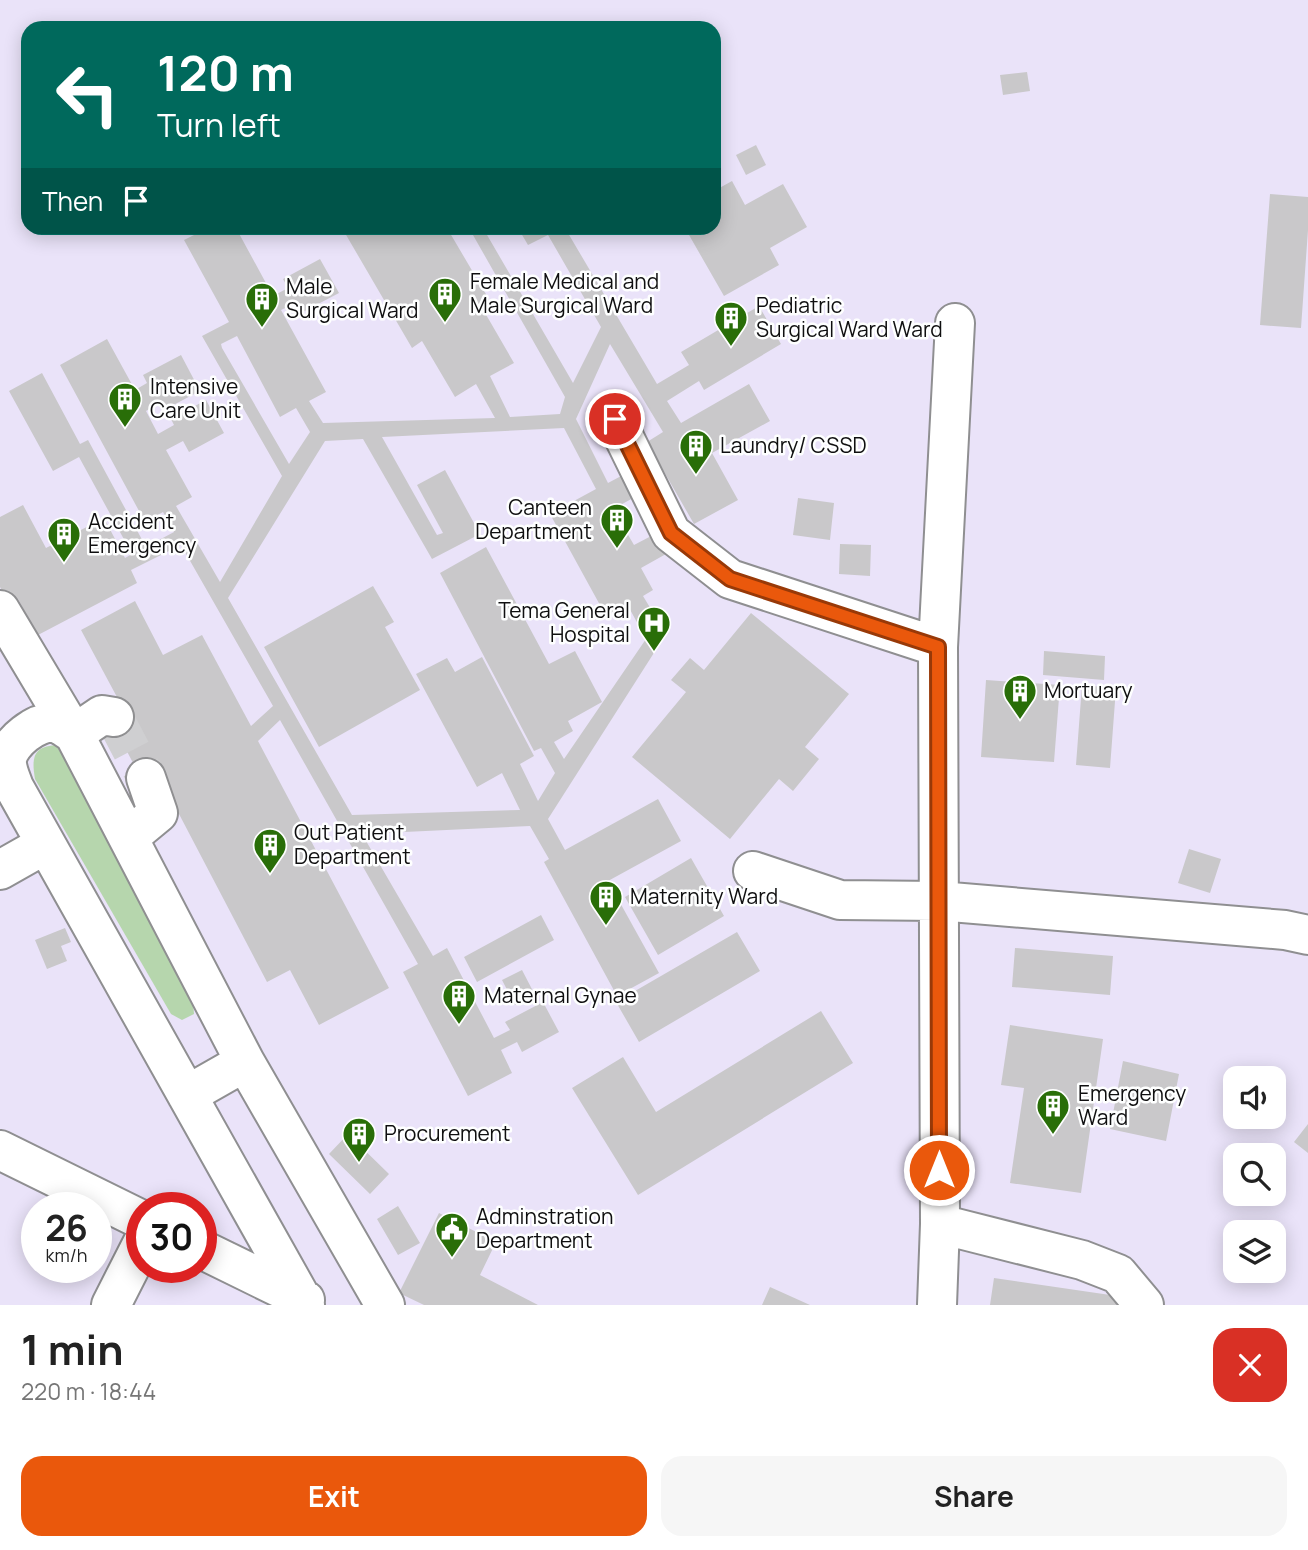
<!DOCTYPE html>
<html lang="en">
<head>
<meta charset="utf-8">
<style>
	body { margin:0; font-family:Manrope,sans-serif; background:#f6f6f6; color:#222; height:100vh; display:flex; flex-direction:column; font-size:26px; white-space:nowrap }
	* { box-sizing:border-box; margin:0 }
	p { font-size:23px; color:#767676 }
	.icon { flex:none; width:38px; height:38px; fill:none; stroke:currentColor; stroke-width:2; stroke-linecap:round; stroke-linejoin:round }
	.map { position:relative; height:1305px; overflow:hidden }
	.panel { display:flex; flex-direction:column; background:#fff; flex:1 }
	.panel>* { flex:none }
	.hud { position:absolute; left:21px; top:21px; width:700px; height:214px; border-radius:21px; box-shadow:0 4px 18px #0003; background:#00695c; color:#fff; overflow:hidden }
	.controls { position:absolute; left:1223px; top:1066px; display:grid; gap:14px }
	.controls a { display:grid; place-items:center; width:63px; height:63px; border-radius:14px; background:#fff; box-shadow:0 4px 18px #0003; font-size:35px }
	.speed { position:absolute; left:21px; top:1192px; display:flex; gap:14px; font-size:35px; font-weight:700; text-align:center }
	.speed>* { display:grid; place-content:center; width:91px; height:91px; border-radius:50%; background:#fff; box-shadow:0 4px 18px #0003; line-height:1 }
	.speed small { font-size:18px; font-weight:400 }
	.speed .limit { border:10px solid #d22; background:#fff; color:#111 }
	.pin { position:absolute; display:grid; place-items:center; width:60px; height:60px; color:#fff; margin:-30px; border:4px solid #fff; border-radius:50%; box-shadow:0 2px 7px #0007 }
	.me { position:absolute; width:77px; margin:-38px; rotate:0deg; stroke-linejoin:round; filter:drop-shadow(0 0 5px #0008) }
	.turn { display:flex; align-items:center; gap:24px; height:147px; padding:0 21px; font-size:32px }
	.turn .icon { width:91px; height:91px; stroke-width:2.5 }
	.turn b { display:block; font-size:49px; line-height:60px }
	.then { display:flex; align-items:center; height:66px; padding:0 21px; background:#0003; gap:14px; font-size:26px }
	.round { display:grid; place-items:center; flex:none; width:74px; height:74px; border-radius:21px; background:#f6f6f6 }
	.summary { display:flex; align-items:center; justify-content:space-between; height:119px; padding:0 21px }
	h1 { font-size:42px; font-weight:700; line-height:52px }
	.cta { display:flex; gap:14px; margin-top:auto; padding:14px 21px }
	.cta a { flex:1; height:80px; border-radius:21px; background:#ea580c; color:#fff; font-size:28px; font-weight:700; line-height:80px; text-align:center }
	.cta a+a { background:#f6f6f6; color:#222 }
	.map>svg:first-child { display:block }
	.medical { fill:#eae3f9; fill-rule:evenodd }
	.green { fill:#b6d6ad }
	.building { fill:#c9c8ca; fill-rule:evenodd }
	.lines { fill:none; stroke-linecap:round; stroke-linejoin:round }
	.minor-tunnel { stroke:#cfcfd1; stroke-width:38; stroke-dasharray:38 19; stroke-linecap:butt }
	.minor-casing { stroke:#8f8f91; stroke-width:42 }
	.minor { stroke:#fff; stroke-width:38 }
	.route-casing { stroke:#983908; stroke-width:18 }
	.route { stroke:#ea580c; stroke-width:12 }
	.labels { text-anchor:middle; stroke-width:5; stroke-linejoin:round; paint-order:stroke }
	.poi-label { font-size:21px; fill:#0f0f10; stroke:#feffff; text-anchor:start }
</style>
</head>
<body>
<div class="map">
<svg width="1308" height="1305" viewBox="0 0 1308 1305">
	<rect width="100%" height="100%" fill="#f1f1f3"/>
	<!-- medical -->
	<path class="medical" d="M 0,0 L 1308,0 L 1308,1305 L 0,1305 ZM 28,28 L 714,28 L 714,228 L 28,228 ZM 1236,1078 L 1274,1078 L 1274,1116 L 1236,1116 ZM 1236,1155 L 1274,1155 L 1274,1194 L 1236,1194 ZM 37,1208 L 96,1208 L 96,1267 L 37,1267 ZM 142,1208 L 201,1208 L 201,1267 L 142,1267 ZM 1236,1232 L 1274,1232 L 1274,1270 L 1236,1270 Z"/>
	<!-- green -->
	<path class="green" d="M 58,745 L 193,1002 L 194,1014 L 182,1020 L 171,1014 L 35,779 C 31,756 34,746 58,745 Z"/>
	<!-- building -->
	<path class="building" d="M 1027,72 L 1030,91 L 1003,95 L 1000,75 Z
		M 756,145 L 766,165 L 746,175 L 736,155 Z
		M 732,181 L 745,205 L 783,184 L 807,227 L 770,248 L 779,265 L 724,296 L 685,228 L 714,228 L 714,191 Z
		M 1270,194 L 1308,197 L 1308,230 L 1301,328 L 1260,325 Z
		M 208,228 L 236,228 L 273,296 L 288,288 L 283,279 L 320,259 L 339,293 L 301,313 L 296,303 L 281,310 L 326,392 L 309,401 L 323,423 L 495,418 L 476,384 L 455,397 L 422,341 L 412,348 L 342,228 L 447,228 L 490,301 L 481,306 L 514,363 L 490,376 L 510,417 L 560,414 L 565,397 L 469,228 L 483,228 L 573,383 L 601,327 L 548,235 L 528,245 L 518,228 L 565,228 L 657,384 L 689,365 L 681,352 L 759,306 L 781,344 L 704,390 L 699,381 L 667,401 L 681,423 L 749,384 L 770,421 L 712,453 L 738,500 L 694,524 L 647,442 L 663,432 L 610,344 L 576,419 L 608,483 L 623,475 L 635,497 L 613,509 L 634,545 L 655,534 L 666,554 L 641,568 L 653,590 L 643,596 L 666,634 L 548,819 L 565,850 L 658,799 L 681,841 L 608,881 L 659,973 L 617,996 L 544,862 L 549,859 L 530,826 L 362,834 L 433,956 L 447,948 L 494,1038 L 510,1030 L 505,1022 L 543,1002 L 559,1032 L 522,1052 L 517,1042 L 501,1050 L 512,1073 L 468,1096 L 403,972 L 418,964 L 280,720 L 258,741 L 389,988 L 319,1025 L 290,970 L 267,982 L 157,772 L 142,780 L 110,719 L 125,712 L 81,630 L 135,601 L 163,655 L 202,635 L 251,726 L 273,706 L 181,545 L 131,570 L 137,583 L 38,635 L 18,599 L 9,604 L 0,587 L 0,517 L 23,505 L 46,548 L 104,518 L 125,558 L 132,554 L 79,457 L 53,471 L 9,391 L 42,373 L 80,444 L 88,440 L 146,547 L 174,532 L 163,512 L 145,522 L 60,365 L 107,339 L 135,390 L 147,383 L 143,375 L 181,355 L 200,391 L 162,411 L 158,404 L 146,411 L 158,434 L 174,425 L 171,419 L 206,400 L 224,433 L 189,452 L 183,441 L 166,450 L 192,497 L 176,506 L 220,582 L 282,476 L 202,336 L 229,322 L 184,240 ZM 237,336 L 280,417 L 296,408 L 310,432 L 289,464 L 222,348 L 221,344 ZM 564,428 L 596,489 L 550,514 L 606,616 L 627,604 L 646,639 L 564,759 L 554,742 L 573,731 L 568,721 L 602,702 L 575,651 L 549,664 L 486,547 L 440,573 L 534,751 L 541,748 L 555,773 L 538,801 L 520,764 L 534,756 L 482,657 L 455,672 L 447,658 L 416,674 L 477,787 L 502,773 L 520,810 L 352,815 L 228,598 L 325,441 L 363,439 L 432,559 L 480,534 L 445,470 L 417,485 L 443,533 L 437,535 L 382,437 Z
		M 798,498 L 834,503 L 830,540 L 793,535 Z
		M 840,544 L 871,545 L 870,576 L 839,574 Z
		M 373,586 L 394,622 L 385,627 L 420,690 L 319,747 L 264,647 Z
		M 751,613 L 849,694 L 805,747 L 819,759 L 793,791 L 779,779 L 730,839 L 632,757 L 686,692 L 671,680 L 690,658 L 704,670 Z
		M 1044,651 L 1105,656 L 1104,680 L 1043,675 Z
		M 986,680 L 1060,685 L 1054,762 L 981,757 Z
		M 1082,685 L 1116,688 L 1110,768 L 1076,765 Z
		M 1189,849 L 1221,859 L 1210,893 L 1178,883 Z
		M 691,858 L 724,916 L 658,955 L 625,897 Z
		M 541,915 L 554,940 L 477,982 L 464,957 Z
		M 65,928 L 71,942 L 61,946 L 67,961 L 47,969 L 35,940 Z
		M 737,932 L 760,971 L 639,1042 L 616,1002 Z
		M 1015,948 L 1113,956 L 1110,995 L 1012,987 Z
		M 522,970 L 535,995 L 515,1005 L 502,980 Z
		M 821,1011 L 853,1063 L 638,1195 L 572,1088 L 623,1057 L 656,1112 Z
		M 1010,1025 L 1103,1039 L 1081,1193 L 1010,1183 L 1024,1088 L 1001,1085 Z
		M 1123,1061 L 1179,1074 L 1166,1141 L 1110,1129 Z
		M 1308,1124 L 1308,1153 L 1294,1142 Z
		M 348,1134 L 389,1174 L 370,1194 L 329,1154 Z
		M 398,1206 L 420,1243 L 398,1255 L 377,1219 Z
		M 439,1213 L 496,1242 L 480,1275 L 538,1305 L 424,1305 L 399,1293 Z
		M 994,1278 L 1117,1296 L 1116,1305 L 990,1305 Z
		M 770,1287 L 810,1305 L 762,1305 Z"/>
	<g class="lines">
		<!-- minor-tunnel -->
		<path class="minor-tunnel" d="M 114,717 L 146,778"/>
		<defs>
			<path id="minor" d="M 615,419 L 671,533 L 730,579 L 938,647
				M 0,610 L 74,734 L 102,715 L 114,717
				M 129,837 L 158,813 L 146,778
				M 0,870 L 46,844
				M 753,871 L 840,900 L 939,901 L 1285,930 L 1308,935
				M 187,1095 L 245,1062
				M 0,1150 L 142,1220
				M 940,1224 L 1082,1260 L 1118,1274 L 1144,1305
				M 201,1249 L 305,1300
				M 111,1305 L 142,1244
				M 305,1305 L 14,787 C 11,778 6,769 7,759 C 10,742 36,721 54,723 C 60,724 68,730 74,734 L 245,1062 L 385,1305
				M 937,1305 L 940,1224 L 938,647 L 955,323"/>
		</defs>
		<!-- minor casing -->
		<use href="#minor" class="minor-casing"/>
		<!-- minor -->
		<use href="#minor" class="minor"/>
	</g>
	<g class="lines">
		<defs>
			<path id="route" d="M 615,419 L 671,533 L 730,579 L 938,647 L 939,1170"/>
		</defs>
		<!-- route casing -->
		<use href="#route" class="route-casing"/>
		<!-- route -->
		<use href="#route" class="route"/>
	</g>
	<!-- icons -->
	<defs>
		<symbol id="building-pin" viewBox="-11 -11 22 30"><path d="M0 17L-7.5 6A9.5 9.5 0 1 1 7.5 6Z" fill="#296e08" stroke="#feffff"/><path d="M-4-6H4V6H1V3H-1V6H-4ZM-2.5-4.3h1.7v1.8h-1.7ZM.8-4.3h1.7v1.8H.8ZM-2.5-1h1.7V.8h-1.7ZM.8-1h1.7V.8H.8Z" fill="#fff"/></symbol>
		<symbol id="hospital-pin" viewBox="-11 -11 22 30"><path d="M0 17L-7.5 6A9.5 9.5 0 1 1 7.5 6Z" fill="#296e08" stroke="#feffff"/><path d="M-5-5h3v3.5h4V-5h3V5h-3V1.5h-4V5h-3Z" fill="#fff"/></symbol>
		<symbol id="civic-pin" viewBox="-11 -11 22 30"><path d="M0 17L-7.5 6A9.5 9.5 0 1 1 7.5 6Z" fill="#296e08" stroke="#feffff"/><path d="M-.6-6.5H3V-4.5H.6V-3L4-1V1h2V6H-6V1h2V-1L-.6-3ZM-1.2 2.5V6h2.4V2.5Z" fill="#fff"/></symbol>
	</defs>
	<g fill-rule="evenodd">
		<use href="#building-pin" x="426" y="275" width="38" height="52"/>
		<use href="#building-pin" x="243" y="280" width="38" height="52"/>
		<use href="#building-pin" x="712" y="299" width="38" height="52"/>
		<use href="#building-pin" x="106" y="380" width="38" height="52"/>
		<use href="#building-pin" x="677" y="427" width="38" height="52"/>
		<use href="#building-pin" x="598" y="501" width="38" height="52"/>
		<use href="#building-pin" x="45" y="515" width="38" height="52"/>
		<use href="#hospital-pin" x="635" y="604" width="38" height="52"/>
		<use href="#building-pin" x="1001" y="672" width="38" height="52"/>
		<use href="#building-pin" x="251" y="826" width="38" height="52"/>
		<use href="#building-pin" x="587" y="878" width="38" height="52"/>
		<use href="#building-pin" x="440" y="977" width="38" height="52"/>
		<use href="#building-pin" x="1034" y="1087" width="38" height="52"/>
		<use href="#building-pin" x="340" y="1115" width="38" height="52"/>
		<use href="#civic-pin" x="433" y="1210" width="38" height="52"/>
	</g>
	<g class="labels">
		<!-- poi labels -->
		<g class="poi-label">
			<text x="470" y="289">Female Medical and<tspan x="470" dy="24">Male Surgical Ward</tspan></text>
			<text x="286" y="294">Male<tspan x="286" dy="24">Surgical Ward</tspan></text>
			<text x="756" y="313">Pediatric<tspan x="756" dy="24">Surgical Ward Ward</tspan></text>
			<text x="150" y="394">Intensive<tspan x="150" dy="24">Care Unit</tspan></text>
			<text x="720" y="453">Laundry/ CSSD</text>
			<text x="592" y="515" text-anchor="end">Canteen<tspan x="592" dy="24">Department</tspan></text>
			<text x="88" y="529">Accident<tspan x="88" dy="24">Emergency</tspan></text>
			<text x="630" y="618" text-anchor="end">Tema General<tspan x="630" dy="24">Hospital</tspan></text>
			<text x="1044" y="698">Mortuary</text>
			<text x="294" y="840">Out Patient<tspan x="294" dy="24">Department</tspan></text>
			<text x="630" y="904">Maternity Ward</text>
			<text x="484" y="1003">Maternal Gynae</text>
			<text x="1078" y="1101">Emergency<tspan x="1078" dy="24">Ward</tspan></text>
			<text x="384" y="1141">Procurement</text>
			<text x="476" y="1224">Adminstration<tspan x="476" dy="24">Department</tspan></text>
		</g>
	</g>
</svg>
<div class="controls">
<a><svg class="icon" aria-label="sound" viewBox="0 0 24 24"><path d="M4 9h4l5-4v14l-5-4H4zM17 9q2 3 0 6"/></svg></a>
<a><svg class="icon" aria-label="search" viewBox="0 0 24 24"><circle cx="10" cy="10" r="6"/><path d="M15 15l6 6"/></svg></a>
<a><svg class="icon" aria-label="layers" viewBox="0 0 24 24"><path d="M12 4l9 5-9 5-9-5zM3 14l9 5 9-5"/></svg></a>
</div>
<div class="speed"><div>26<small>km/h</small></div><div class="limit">30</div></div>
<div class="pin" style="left:615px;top:419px;background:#d93025"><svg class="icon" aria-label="arrive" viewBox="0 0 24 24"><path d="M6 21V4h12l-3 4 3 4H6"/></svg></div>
<svg class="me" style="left:939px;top:1170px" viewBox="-20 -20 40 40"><circle r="17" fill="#ea580c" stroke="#fff" stroke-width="3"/><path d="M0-11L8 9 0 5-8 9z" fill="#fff"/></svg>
<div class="hud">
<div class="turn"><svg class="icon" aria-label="left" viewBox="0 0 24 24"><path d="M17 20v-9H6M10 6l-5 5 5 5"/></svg><div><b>120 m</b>Turn left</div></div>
<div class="then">Then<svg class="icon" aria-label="arrive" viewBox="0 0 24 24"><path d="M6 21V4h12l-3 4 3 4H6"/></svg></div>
</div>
</div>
<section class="panel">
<div class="summary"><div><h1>1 min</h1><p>220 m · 18:44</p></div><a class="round" style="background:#d93025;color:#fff"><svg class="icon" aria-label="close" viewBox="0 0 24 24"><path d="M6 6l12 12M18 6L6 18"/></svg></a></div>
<div class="cta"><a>Exit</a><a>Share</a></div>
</section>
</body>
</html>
